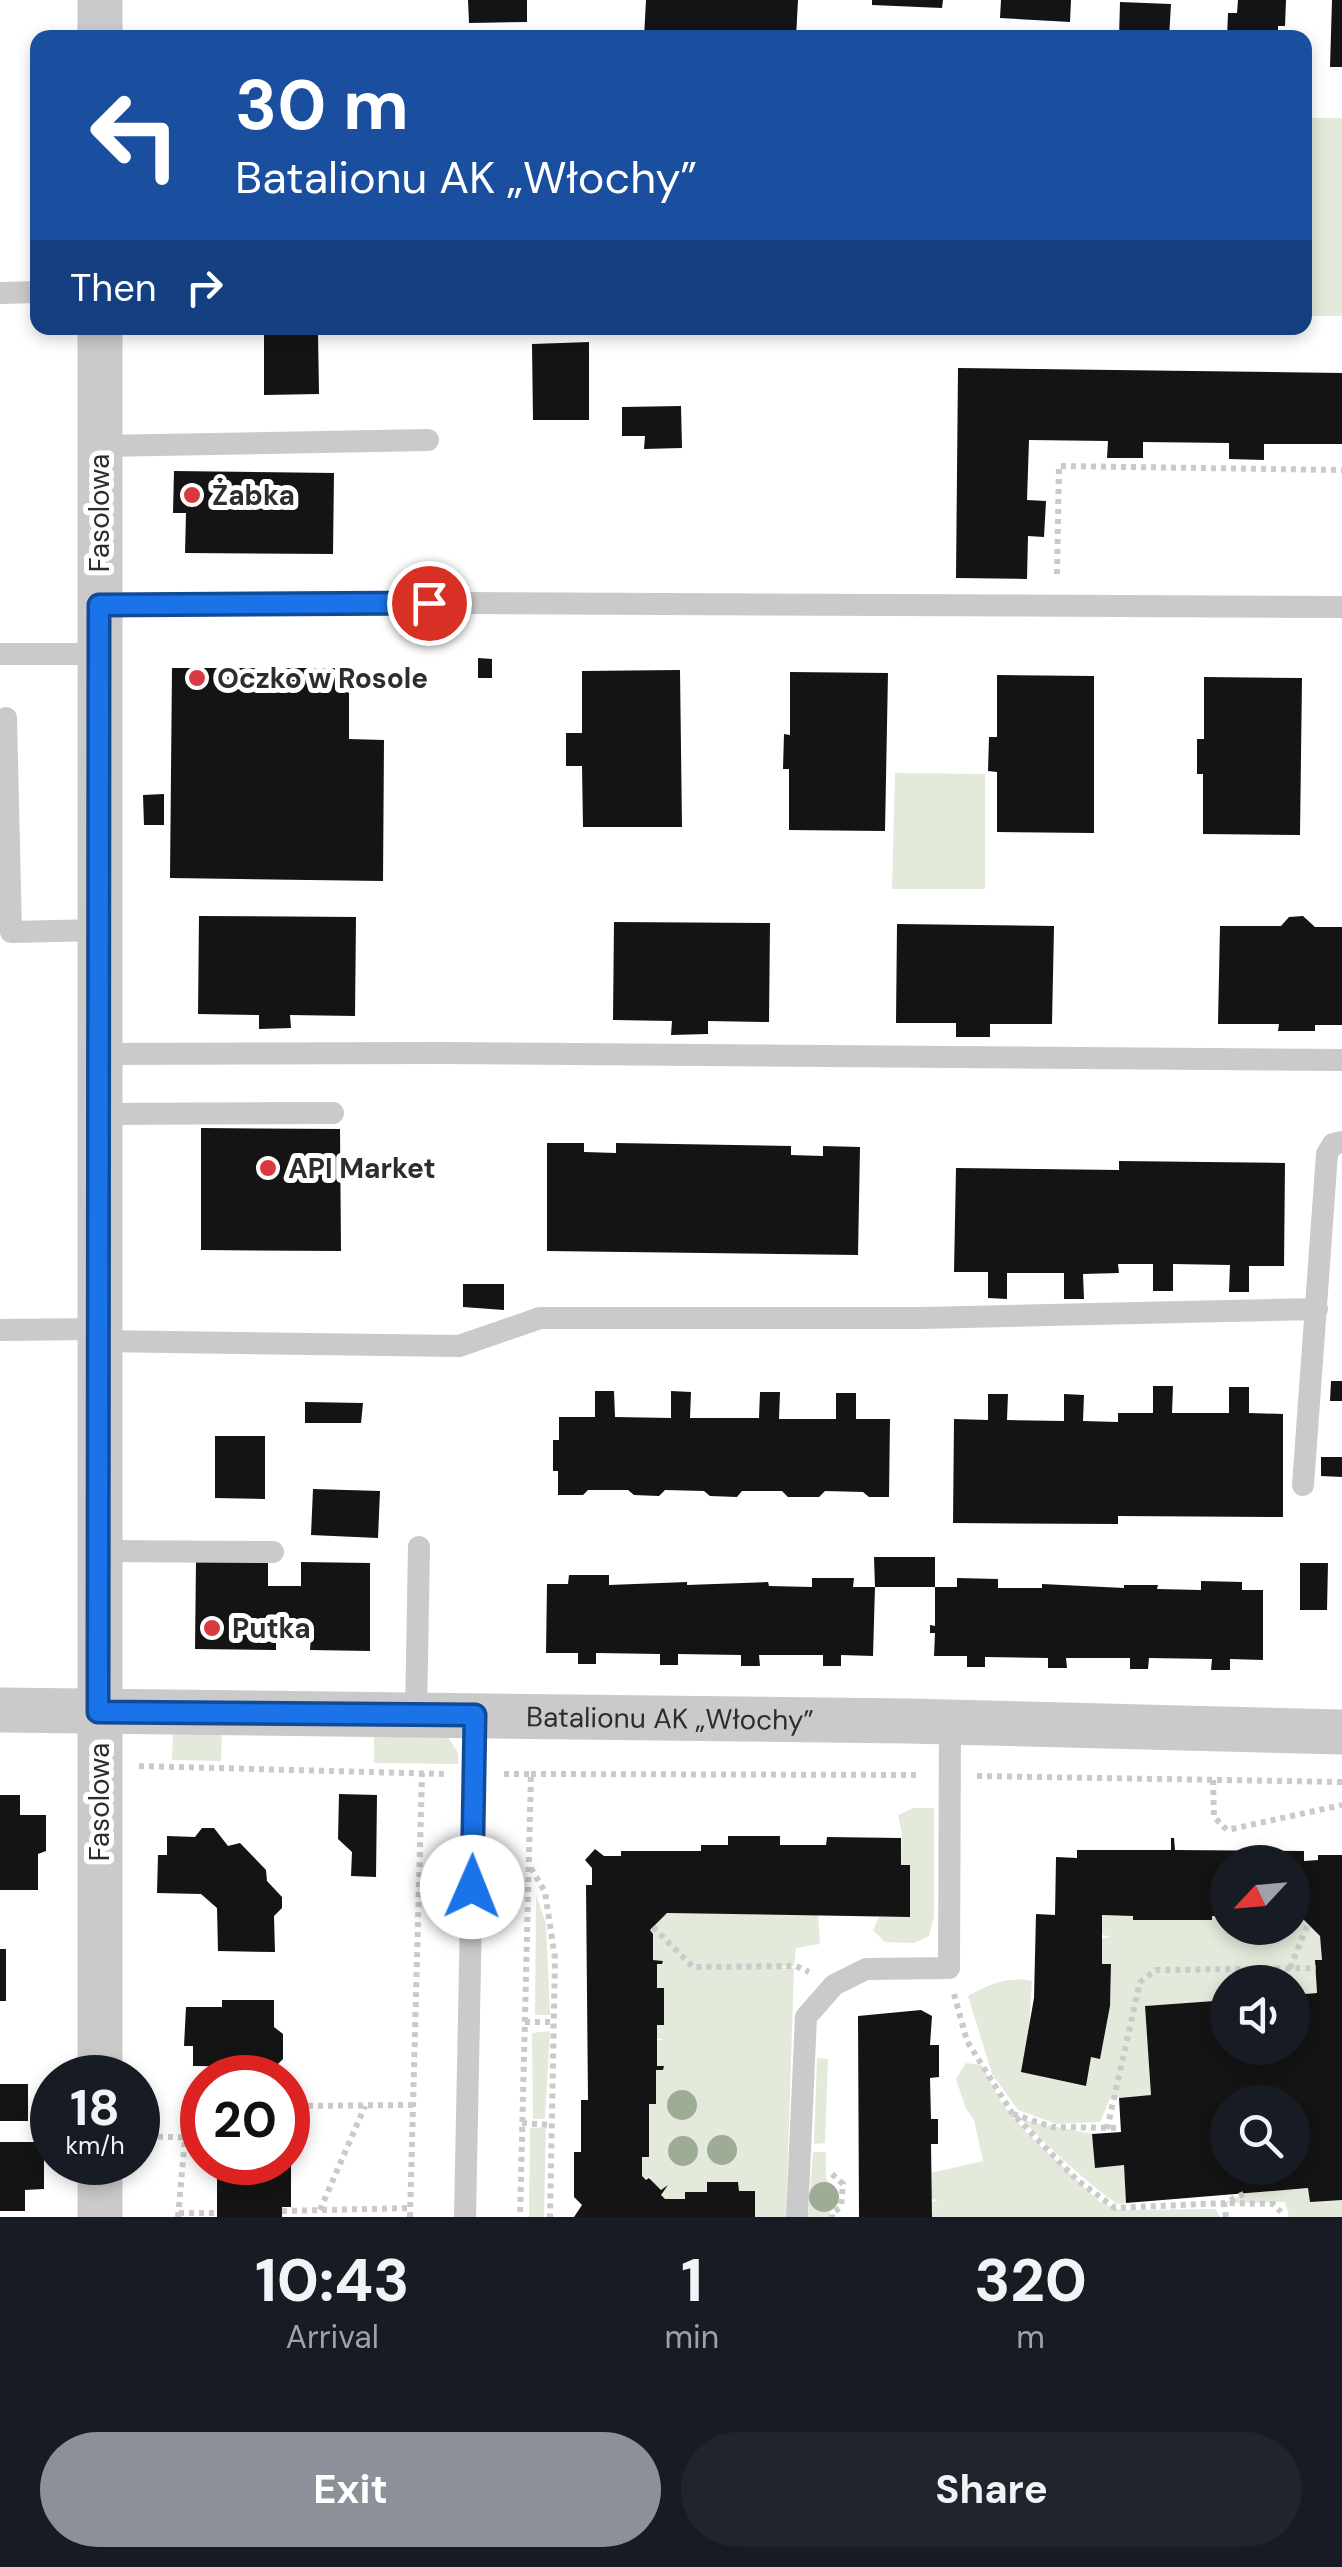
<!DOCTYPE html>
<html lang="en">
<head>
<meta charset="utf-8">
<style>
	body { margin:0; font-family:"DM Sans",sans-serif; background:#20242c; color:#f1f3f6; height:100vh; display:flex; flex-direction:column; font-size:38px; white-space:nowrap }
	* { box-sizing:border-box; margin:0 }
	p { font-size:32px; color:#9ea1a6 }
	.icon { flex:none; width:55px; height:55px; fill:none; stroke:currentColor; stroke-width:2; stroke-linecap:round; stroke-linejoin:round }
	.map { position:relative; height:2217px; overflow:hidden }
	.drawer { display:flex; flex-direction:column; background:#171b24; flex:1 }
	.drawer>* { flex:none }
	.top-card { position:absolute; left:30px; top:30px; width:1282px; height:305px; border-radius:20px; box-shadow:0 5px 15px #0003; background:#1a4fa0; color:#fff; overflow:hidden }
	.needle { width:65px; rotate:244deg }
	.fabs { position:absolute; left:1210px; top:1845px; display:grid; gap:20px }
	.fabs a { display:grid; place-items:center; width:100px; height:100px; border-radius:50%; background:#171b24; box-shadow:0 5px 15px #0003; font-size:50px }
	.speed { position:absolute; left:30px; top:2055px; display:flex; gap:20px; font-size:50px; font-weight:700; text-align:center }
	.speed>* { display:grid; place-content:center; width:130px; height:130px; border-radius:50%; background:#171b24; box-shadow:0 5px 15px #0003; line-height:1 }
	.speed small { font-size:25px; font-weight:400 }
	.speed .limit { border:15px solid #d22; background:#fff; color:#111 }
	.pin { position:absolute; display:grid; place-items:center; width:85px; height:85px; color:#fff; margin:-42px; border:5px solid #fff; border-radius:50%; box-shadow:0 2px 10px #0007 }
	.me { position:absolute; width:110px; margin:-55px; rotate:1deg; stroke-linejoin:round; filter:drop-shadow(0 0 8px #0008) }
	.turn { display:flex; align-items:center; gap:35px; height:210px; padding:0 40px; font-size:45px }
	.turn .icon { width:130px; height:130px; stroke-width:2.5 }
	.turn b { display:block; font-size:70px; line-height:85px }
	.then { display:flex; align-items:center; height:95px; padding:0 40px; background:#0003; gap:20px; font-size:38px }
	.eta { display:flex; justify-content:space-evenly; align-items:center; height:170px; text-align:center }
	.eta b { font-size:60px; font-weight:700; line-height:70px }
	.cta { display:flex; gap:20px; margin-top:auto; padding:20px 40px }
	.cta a { flex:1; height:115px; border-radius:60px; background:#8c9099; color:#fff; font-size:40px; font-weight:700; line-height:115px; text-align:center }
	.cta a+a { background:#20242c; color:#f1f3f6 }
	.map>svg:first-child { display:block }
	.green { fill:#e3eadb }
	.building { fill:#141414; fill-rule:evenodd }
	.lines { fill:none; stroke-linecap:round; stroke-linejoin:round }
	.path { stroke:#cacaca; stroke-width:6; stroke-dasharray:5 5; stroke-linecap:butt }
	.service { stroke:#cacaca; stroke-width:22 }
	.minor { stroke:#cacaca; stroke-width:45 }
	.tree { fill:#9eab95 }
	.route-casing { stroke:#114b97; stroke-width:25 }
	.route { stroke:#1a73e8; stroke-width:18 }
	.poi-dot { fill:#d93a41; stroke:#fff; stroke-width:4 }
	.labels { text-anchor:middle; stroke-width:10; stroke-linejoin:round; paint-order:stroke }
	.poi-label { font-size:28px; font-weight:bold; fill:#2d2d2d; stroke:#fff; text-anchor:start }
	.street-label { font-size:28px; fill:#2d2d2d; stroke:#fff }
</style>
</head>
<body>
<div class="map">
<svg width="1342" height="2217" viewBox="0 0 1342 2217">
	<rect width="100%" height="100%" fill="#fff"/>
	<!-- green -->
	<path class="green" d="M 1305,118 L 1342,118 L 1342,316 L 1305,316 Z
		M 895,773 L 985,774 L 985,889 L 892,889 Z
		M 173,1730 L 222,1731 L 221,1761 L 172,1760 Z
		M 374,1733 L 448,1737 L 458,1753 L 458,1764 L 374,1763 Z
		M 913,1808 L 934,1808 L 934,1917 L 929,1936 L 914,1943 L 885,1942 L 873,1930 L 879,1917 L 910,1916 L 910,1866 L 901,1865 L 902,1834 L 898,1815 Z
		M 536,1895 L 546,1923 L 550,2015 L 535,2015 Z
		M 667,1913 L 818,1915 L 820,1944 L 796,1948 L 794,1966 L 771,1967 L 794,1968 L 786,2217 L 755,2217 L 739,2191 L 738,2182 L 707,2182 L 707,2192 L 686,2192 L 685,2199 L 665,2199 L 661,2195 L 665,2188 L 661,2190 L 651,2180 L 651,2176 L 646,2180 L 642,2176 L 642,2157 L 649,2156 L 649,2104 L 656,2103 L 656,2070 L 663,2070 L 664,2066 L 657,2066 L 657,2040 L 664,2040 L 657,2038 L 657,2025 L 664,2025 L 664,1989 L 657,1988 L 657,1964 L 662,1961 L 653,1960 L 653,1934 L 650,1930 Z
		M 1293,1914 L 1298,1914 L 1320,1936 L 1322,1960 L 1315,1961 L 1317,1993 L 1293,1995 L 1292,1982 L 1228,1982 L 1227,2000 L 1145,2006 L 1151,2095 L 1119,2098 L 1111,2096 L 1100,2122 L 1056,2124 L 1018,2110 L 992,2074 L 968,1996 C 990,1984 1007,1976 1032,1981 L 1029,2030 L 1044,2077 L 1085,2086 L 1091,2057 L 1100,2058 L 1110,2006 L 1111,1964 L 1102,1964 L 1102,1938 L 1111,1937 L 1102,1935 L 1102,1915 L 1133,1916 L 1133,1920 L 1211,1920 L 1212,1916 L 1227,1917 L 1228,1928 L 1292,1928 Z
		M 550,2031 L 545,2119 L 533,2119 L 532,2033 Z
		M 817,2058 L 828,2059 L 825,2143 L 814,2144 Z
		M 966,2063 L 982,2065 L 1002,2104 L 1024,2130 L 1100,2202 L 1120,2210 L 1216,2209 L 1220,2217 L 932,2217 L 932,2202 L 938,2200 L 931,2199 L 931,2173 L 983,2161 L 974,2120 L 966,2109 L 956,2079 Z
		M 1022,2120 L 1092,2134 L 1095,2167 L 1124,2165 L 1126,2203 L 1117,2204 C 1082,2179 1052,2150 1022,2120 Z
		M 546,2127 L 544,2217 L 529,2217 L 530,2128 Z
		M 813,2152 L 826,2152 L 826,2178 L 835,2192 L 829,2217 L 808,2217 Z
		M 1308,2188 L 1342,2200 L 1342,2217 L 1289,2217 L 1285,2202 L 1224,2203 L 1246,2193 Z"/>
	<!-- building -->
	<path class="building" d="M 468,0 L 527,0 L 527,22 L 469,23 Z
		M 646,0 L 798,0 L 796,38 L 644,38 Z
		M 872,0 L 943,0 L 942,8 L 872,5 Z
		M 1001,0 L 1071,0 L 1070,22 L 1000,18 Z
		M 1238,0 L 1286,0 L 1285,26 L 1278,26 L 1278,38 L 1227,38 L 1228,13 L 1237,13 Z
		M 1332,0 L 1342,0 L 1342,67 L 1330,67 Z
		M 1120,2 L 1171,4 L 1169,38 L 1119,38 Z
		M 318,333 L 319,394 L 264,395 L 264,334 Z
		M 589,342 L 589,420 L 533,420 L 532,344 Z
		M 958,368 L 1342,373 L 1342,444 L 1264,444 L 1264,460 L 1229,459 L 1229,443 L 1143,442 L 1143,458 L 1107,458 L 1108,441 L 1029,440 L 1027,500 L 1046,501 L 1044,537 L 1028,536 L 1027,579 L 956,578 Z
		M 681,406 L 682,448 L 644,449 L 645,436 L 622,436 L 622,407 Z
		M 174,471 L 334,473 L 333,554 L 185,553 L 186,513 L 173,513 Z
		M 478,658 L 492,659 L 492,678 L 478,678 Z
		M 172,668 L 349,668 L 349,739 L 384,740 L 383,881 L 170,878 Z
		M 680,670 L 682,827 L 583,827 L 582,766 L 566,766 L 566,733 L 582,733 L 582,671 Z
		M 790,672 L 888,673 L 885,831 L 789,830 L 789,769 L 783,769 L 784,734 L 790,735 Z
		M 997,675 L 1094,676 L 1094,833 L 997,832 L 997,772 L 988,771 L 989,737 L 997,737 Z
		M 1204,677 L 1302,678 L 1300,835 L 1203,834 L 1203,774 L 1197,774 L 1197,739 L 1204,739 Z
		M 164,794 L 164,825 L 144,825 L 143,795 Z
		M 199,916 L 356,917 L 355,1016 L 290,1015 L 291,1028 L 259,1029 L 259,1015 L 198,1014 Z
		M 1303,916 L 1315,927 L 1342,927 L 1342,1025 L 1315,1025 L 1315,1031 L 1278,1031 L 1279,1024 L 1218,1024 L 1220,926 L 1281,926 L 1289,917 Z
		M 614,922 L 770,923 L 769,1022 L 708,1021 L 708,1034 L 671,1035 L 672,1021 L 613,1020 Z
		M 897,924 L 1054,926 L 1052,1024 L 990,1024 L 990,1037 L 956,1037 L 956,1023 L 896,1023 Z
		M 201,1128 L 340,1129 L 341,1251 L 201,1250 Z
		M 547,1143 L 584,1143 L 584,1152 L 616,1153 L 616,1143 L 791,1146 L 791,1155 L 823,1156 L 823,1146 L 860,1147 L 858,1255 L 547,1251 Z
		M 1119,1161 L 1285,1163 L 1284,1266 L 1249,1266 L 1249,1292 L 1229,1292 L 1230,1265 L 1173,1264 L 1173,1291 L 1153,1291 L 1153,1264 L 1118,1264 L 1119,1273 L 1083,1274 L 1084,1299 L 1064,1299 L 1064,1273 L 1007,1273 L 1007,1299 L 988,1298 L 988,1272 L 954,1272 L 956,1168 L 1119,1170 Z
		M 463,1284 L 504,1284 L 504,1310 L 463,1307 Z
		M 1331,1381 L 1342,1381 L 1342,1401 L 1330,1401 Z
		M 1153,1386 L 1173,1386 L 1172,1413 L 1229,1413 L 1229,1387 L 1249,1387 L 1249,1413 L 1283,1414 L 1283,1517 L 1118,1516 L 1118,1524 L 953,1523 L 954,1419 L 988,1420 L 988,1394 L 1008,1394 L 1007,1420 L 1064,1421 L 1064,1394 L 1084,1395 L 1083,1421 L 1118,1422 L 1118,1413 L 1153,1413 Z
		M 595,1391 L 614,1391 L 615,1417 L 671,1418 L 671,1391 L 691,1392 L 690,1418 L 759,1418 L 760,1392 L 780,1392 L 779,1419 L 836,1419 L 836,1393 L 856,1393 L 856,1419 L 890,1419 L 889,1497 L 869,1497 L 863,1492 L 825,1491 L 819,1497 L 788,1497 L 782,1491 L 742,1491 L 737,1497 L 710,1496 L 704,1491 L 665,1490 L 659,1496 L 634,1495 L 628,1490 L 588,1490 L 583,1495 L 558,1495 L 558,1471 L 553,1471 L 553,1440 L 559,1440 L 559,1417 L 595,1417 Z
		M 305,1402 L 363,1403 L 361,1423 L 305,1423 Z
		M 215,1436 L 265,1436 L 265,1499 L 215,1498 Z
		M 1321,1457 L 1342,1457 L 1342,1477 L 1321,1476 Z
		M 313,1489 L 380,1491 L 378,1538 L 311,1535 Z
		M 874,1557 L 935,1557 L 935,1587 L 875,1587 L 873,1656 L 841,1655 L 841,1666 L 823,1666 L 823,1655 L 759,1655 L 760,1666 L 741,1666 L 741,1655 L 678,1654 L 678,1665 L 660,1665 L 660,1654 L 596,1653 L 596,1664 L 578,1664 L 578,1653 L 546,1653 L 547,1584 L 568,1584 L 569,1575 L 609,1575 L 609,1585 L 687,1582 L 687,1585 L 768,1582 L 769,1586 L 812,1587 L 812,1578 L 854,1578 L 853,1587 L 875,1587 Z
		M 196,1561 L 268,1562 L 268,1586 L 301,1586 L 301,1562 L 370,1563 L 370,1651 L 310,1650 L 311,1636 L 276,1636 L 276,1650 L 195,1649 Z
		M 1300,1563 L 1328,1563 L 1327,1610 L 1300,1610 Z
		M 957,1578 L 998,1579 L 998,1588 L 1042,1588 L 1042,1584 L 1124,1588 L 1124,1585 L 1158,1585 L 1157,1589 L 1201,1590 L 1201,1581 L 1242,1582 L 1242,1590 L 1263,1590 L 1263,1660 L 1230,1659 L 1230,1670 L 1211,1670 L 1212,1659 L 1149,1658 L 1148,1669 L 1130,1669 L 1130,1658 L 1066,1658 L 1067,1668 L 1048,1668 L 1048,1658 L 985,1657 L 985,1667 L 967,1667 L 967,1656 L 934,1656 L 935,1633 L 930,1633 L 930,1625 L 935,1626 L 935,1587 L 957,1587 Z
		M 339,1794 L 377,1795 L 376,1877 L 351,1876 L 352,1852 L 338,1839 Z
		M 0,1795 L 20,1795 L 20,1815 L 46,1815 L 46,1851 L 38,1854 L 38,1890 L 0,1890 Z
		M 202,1828 L 214,1828 L 228,1846 L 240,1843 L 266,1870 L 267,1881 L 282,1897 L 282,1908 L 274,1916 L 275,1952 L 218,1951 L 217,1908 L 201,1894 L 157,1893 L 158,1855 L 167,1855 L 167,1836 L 195,1837 Z
		M 728,1836 L 780,1836 L 780,1845 L 826,1845 L 827,1837 L 901,1838 L 901,1865 L 910,1865 L 910,1917 L 667,1913 L 650,1930 L 653,1934 L 653,1960 L 663,1961 L 662,1964 L 657,1964 L 657,1988 L 664,1988 L 664,2025 L 657,2025 L 657,2066 L 664,2066 L 663,2070 L 656,2070 L 656,2104 L 649,2104 L 649,2157 L 642,2157 L 642,2176 L 646,2180 L 649,2178 L 661,2190 L 668,2185 L 661,2195 L 665,2199 L 685,2199 L 685,2192 L 707,2192 L 707,2182 L 738,2182 L 739,2191 L 755,2191 L 755,2217 L 574,2217 L 582,2205 L 574,2197 L 574,2152 L 581,2152 L 581,2100 L 588,2100 L 586,1885 L 592,1885 L 592,1868 L 585,1860 L 595,1849 L 604,1856 L 621,1856 L 621,1851 L 701,1851 L 701,1845 L 728,1845 Z
		M 1171,1838 L 1174,1838 L 1175,1850 L 1304,1851 L 1304,1861 L 1318,1860 L 1318,1855 L 1342,1855 L 1342,2200 L 1310,2202 L 1308,2188 L 1126,2203 L 1124,2165 L 1095,2168 L 1092,2134 L 1121,2132 L 1119,2098 L 1151,2095 L 1145,2006 L 1228,2000 L 1228,2048 L 1292,2048 L 1292,1995 L 1317,1993 L 1315,1960 L 1322,1960 L 1320,1936 L 1298,1914 L 1292,1914 L 1292,1862 L 1228,1862 L 1228,1917 L 1212,1916 L 1212,1920 L 1133,1920 L 1133,1916 L 1102,1915 L 1102,1964 L 1111,1964 L 1110,2006 L 1100,2059 L 1091,2057 L 1086,2086 L 1021,2072 L 1034,1998 L 1036,1914 L 1055,1915 L 1056,1857 L 1077,1858 L 1077,1850 L 1171,1850 ZM 1228,2102 L 1292,2102 L 1292,2168 L 1228,2168 Z
		M 0,1949 L 6,1949 L 6,2001 L 0,2001 Z
		M 222,2000 L 274,2000 L 274,2027 L 283,2034 L 283,2059 L 275,2067 L 193,2066 L 193,2046 L 184,2046 L 186,2007 L 222,2007 Z
		M 921,2010 L 932,2016 L 930,2045 L 939,2045 L 939,2077 L 930,2078 L 931,2119 L 938,2119 L 938,2144 L 931,2144 L 932,2217 L 859,2217 L 858,2016 Z
		M 0,2084 L 28,2084 L 28,2121 L 0,2121 Z
		M 0,2142 L 44,2142 L 44,2189 L 25,2190 L 25,2211 L 0,2211 Z
		M 217,2162 L 291,2162 L 291,2207 L 282,2207 L 282,2217 L 217,2217 Z"/>
	<g class="lines">
		<!-- path -->
		<path class="path" d="M 1057,574 L 1059,466 L 1342,470
			M 139,1766 L 446,1774
			M 504,1774 L 531,1774 L 520,2217
			M 531,1774 L 920,1775
			M 977,1776 L 1342,1782
			M 1213,1780 L 1214,1817 L 1227,1830 L 1342,1805
			M 531,1868 L 545,1892 L 555,1958 L 550,2217
			M 653,1927 L 693,1967 L 796,1966 L 809,1972
			M 1290,1968 L 1308,1924
			M 954,1994 L 967,2041 L 1012,2113 L 1076,2179 L 1115,2208 L 1224,2203 L 1246,2193
			M 525,2022 L 553,2022
			M 288,2106 L 413,2105
			M 1013,2114 L 1052,2127 L 1120,2128
			M 522,2123 L 552,2125
			M 1107,2129 L 1140,1982 L 1156,1970 L 1316,1968
			M 138,2136 L 202,2138
			M 832,2174 L 843,2184 L 841,2207 L 832,2213 L 832,2217
			M 320,2210 L 365,2106
			M 282,2211 L 410,2208
			M 179,2213 L 217,2213
			M 178,2217 L 185,2138
			M 410,2217 L 422,1773
			M 1226,2217 L 1224,2203 L 1273,2204 L 1281,2212"/>
		<!-- service -->
		<path class="service" d="M 0,293 L 38,292
			M 100,446 L 428,440
			M 99,605 L 454,603 L 1342,607
			M 0,654 L 99,654
			M 6,718 L 11,932 L 99,930
			M 99,1054 L 440,1053 L 1342,1060
			M 99,1114 L 333,1113
			M 0,1330 L 99,1329
			M 99,1341 L 459,1346 L 540,1318 L 922,1318 L 1317,1309
			M 1303,1485 L 1327,1154 L 1333,1144 L 1342,1142
			M 99,1551 L 273,1552
			M 416,1715 L 419,1547
			M 465,2217 L 475,1715
			M 797,2217 L 806,2017 L 834,1985 L 866,1969 L 949,1968 L 950,1724"/>
		<!-- minor -->
		<g class="minor">
			<path d="M 100,38 L 100,0"/>
			<path d="M 100,328 L 100,2078"/>
			<path id="s1" d="M 0,1710 L 908,1721 L 1342,1732"/>
			<path d="M 100,2162 L 100,2217"/>
		</g>
	</g>
	<!-- trees -->
	<g class="tree">
		<circle cx="682" cy="2105" r="15"/>
		<circle cx="722" cy="2150" r="15"/>
		<circle cx="683" cy="2151" r="15"/>
		<circle cx="824" cy="2197" r="15"/>
	</g>
	<g class="lines">
		<defs>
			<path id="route" d="M 429,603 L 99,605 L 98,1712 L 475,1715 L 472,1887"/>
		</defs>
		<!-- route casing -->
		<use href="#route" class="route-casing"/>
		<!-- route -->
		<use href="#route" class="route"/>
	</g>
	<!-- markers -->
	<g class="poi-dot">
		<circle cx="192" cy="495" r="10"/>
		<circle cx="197" cy="678" r="10"/>
		<circle cx="268" cy="1168" r="10"/>
		<circle cx="212" cy="1628" r="10"/>
	</g>
	<g class="labels">
		<!-- poi labels -->
		<g class="poi-label">
			<text x="212" y="505">Żabka</text>
			<text x="217" y="688">Oczko w Rosole</text>
			<text x="288" y="1178">API Market</text>
			<text x="232" y="1638">Putka</text>
		</g>
		<!-- street labels -->
		<g class="street-label">
			<text transform="translate(99 513) rotate(-90)" y="10">Fasolowa</text>
			<text dy="10" stroke="none"><textPath href="#s1" startOffset="670">Batalionu AK „Włochy”</textPath></text>
			<text transform="translate(99 1802) rotate(-90)" y="10">Fasolowa</text>
		</g>
	</g>
</svg>
<div class="fabs">
<a><svg class="needle" viewBox="-14 -14 28 28"><path d="M0-13l5 13h-10z" fill="#e53935"/><path d="M0 13l5-13h-10z" fill="#9ea1a6"/></svg></a>
<a><svg class="icon" aria-label="sound" viewBox="0 0 24 24"><path d="M4 9h4l5-4v14l-5-4H4zM17 9q2 3 0 6"/></svg></a>
<a><svg class="icon" aria-label="search" viewBox="0 0 24 24"><circle cx="10" cy="10" r="6"/><path d="M15 15l6 6"/></svg></a>
</div>
<div class="speed"><div>18<small>km/h</small></div><div class="limit">20</div></div>
<div class="pin" style="left:429px;top:603px;background:#d93025"><svg class="icon" aria-label="arrive" viewBox="0 0 24 24"><path d="M6 21V4h12l-3 4 3 4H6"/></svg></div>
<svg class="me" style="left:472px;top:1887px" viewBox="-20 -20 40 40"><circle r="19" fill="#fff"/><path d="M0-13L10 11 0 6-10 11z" fill="#1a73e8"/></svg>
<div class="top-card">
<div class="turn"><svg class="icon" aria-label="left" viewBox="0 0 24 24"><path d="M17 20v-9H6M10 6l-5 5 5 5"/></svg><div><b>30 m</b>Batalionu AK „Włochy”</div></div>
<div class="then">Then<svg class="icon" aria-label="right" viewBox="0 0 24 24"><path d="M7 20v-9h11M14 6l5 5-5 5"/></svg></div>
</div>
</div>
<section class="drawer">
<div class="eta">
<div><b>10:43</b><p>Arrival</p></div>
<div><b>1</b><p>min</p></div>
<div><b>320</b><p>m</p></div>
</div>
<div class="cta"><a>Exit</a><a>Share</a></div>
</section>
</body>
</html>
